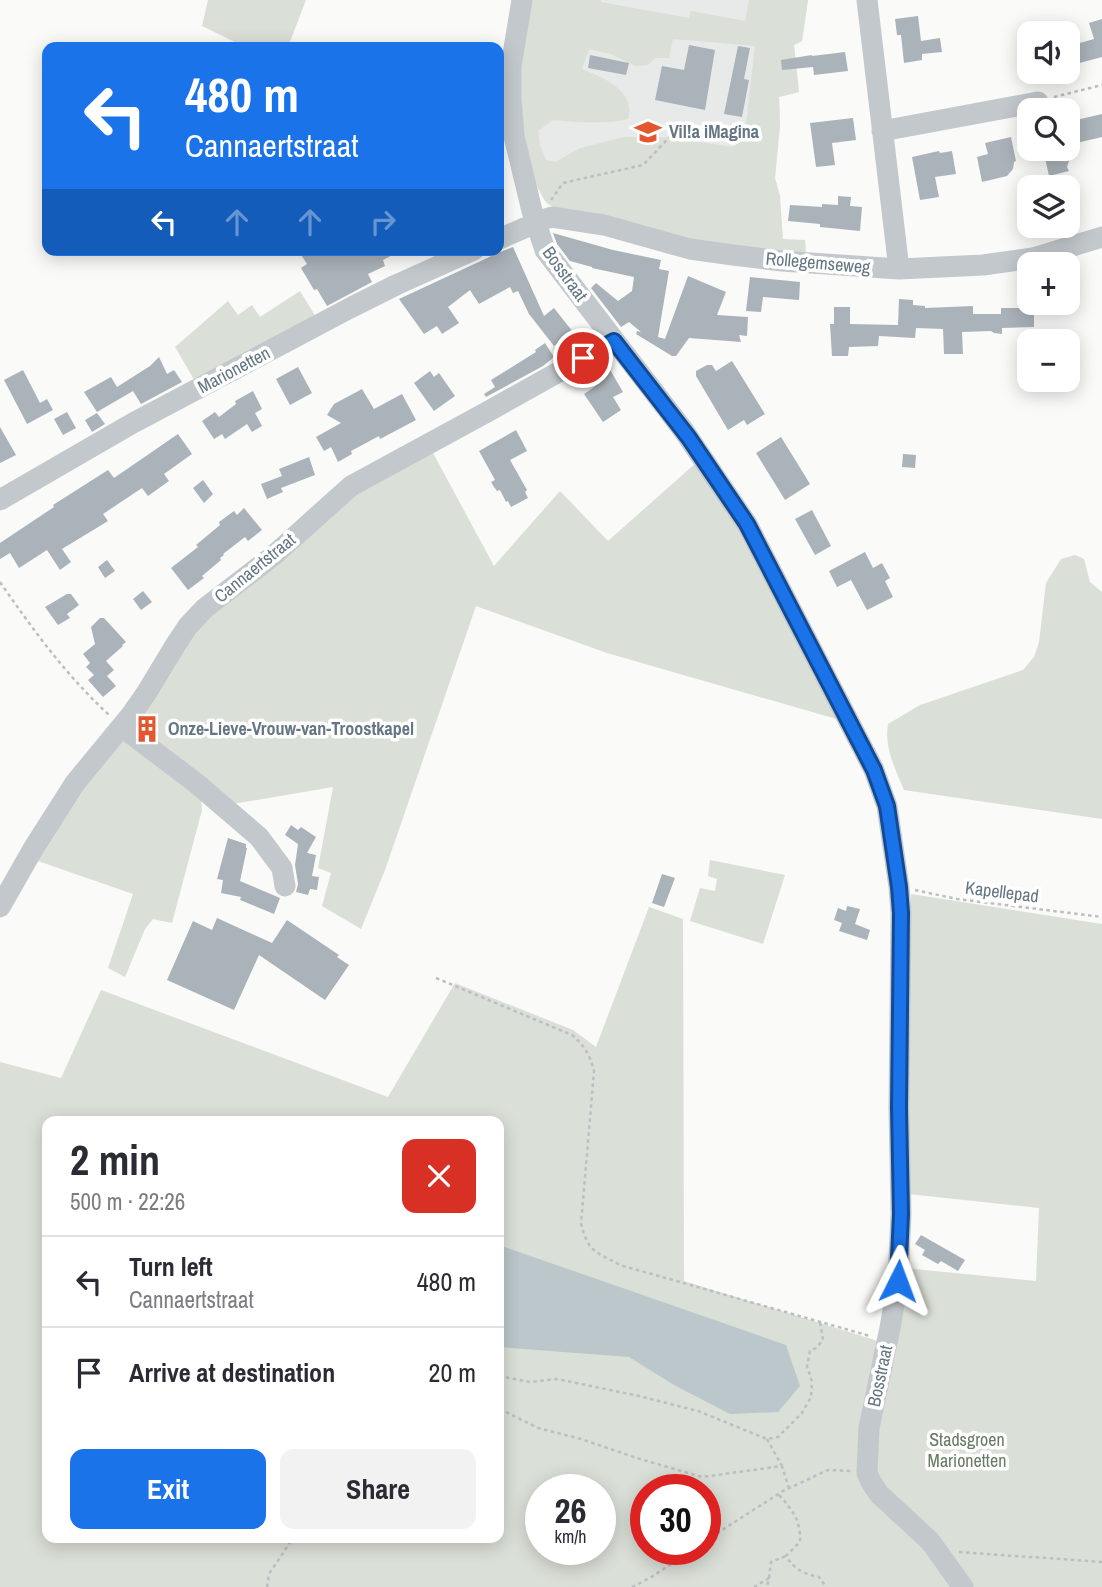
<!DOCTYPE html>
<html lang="en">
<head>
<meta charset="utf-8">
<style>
	body { margin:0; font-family:"Archivo Narrow",sans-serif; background:#f2f2f3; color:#2b2b33; height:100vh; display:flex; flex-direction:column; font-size:26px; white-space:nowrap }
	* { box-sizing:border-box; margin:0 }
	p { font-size:23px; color:#7c7c81 }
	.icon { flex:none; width:38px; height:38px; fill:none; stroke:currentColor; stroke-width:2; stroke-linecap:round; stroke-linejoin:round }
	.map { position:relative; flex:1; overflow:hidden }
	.details { position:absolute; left:42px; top:1116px; width:462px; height:427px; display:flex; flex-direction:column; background:#fff; border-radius:14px; box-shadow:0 4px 18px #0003 }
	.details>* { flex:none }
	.guide { position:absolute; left:42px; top:42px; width:462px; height:214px; border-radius:14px; box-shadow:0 4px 18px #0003; background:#1a73e8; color:#fff; overflow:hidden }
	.controls { position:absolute; left:1017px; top:21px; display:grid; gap:14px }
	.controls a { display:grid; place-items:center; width:63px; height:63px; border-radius:14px; background:#fff; box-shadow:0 4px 18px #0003; font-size:35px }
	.speed { position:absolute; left:525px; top:1474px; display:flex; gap:14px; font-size:35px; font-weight:700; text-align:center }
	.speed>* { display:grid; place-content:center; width:91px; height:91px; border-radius:50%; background:#fff; box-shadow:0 4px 18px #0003; line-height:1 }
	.speed small { font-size:18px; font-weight:400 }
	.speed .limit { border:10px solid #d22; background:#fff; color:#111 }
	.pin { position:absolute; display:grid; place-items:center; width:60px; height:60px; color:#fff; margin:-30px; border:4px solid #fff; border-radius:50%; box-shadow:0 2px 7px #0007 }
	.me { position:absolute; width:77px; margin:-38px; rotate:3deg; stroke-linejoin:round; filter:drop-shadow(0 0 5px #0008) }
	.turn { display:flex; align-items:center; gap:24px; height:147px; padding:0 28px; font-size:32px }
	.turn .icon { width:91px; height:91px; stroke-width:2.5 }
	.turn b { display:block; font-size:49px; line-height:60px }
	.lanes { display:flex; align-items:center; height:66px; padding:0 28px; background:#0003; justify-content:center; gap:35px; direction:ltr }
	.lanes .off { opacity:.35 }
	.round { display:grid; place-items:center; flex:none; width:74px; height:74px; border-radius:14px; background:#f2f2f3 }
	.head { display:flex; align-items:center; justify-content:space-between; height:119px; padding:0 28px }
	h1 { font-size:42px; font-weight:800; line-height:52px }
	.cta { display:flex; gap:14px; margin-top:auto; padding:14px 28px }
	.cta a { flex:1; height:80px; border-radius:14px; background:#1a73e8; color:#fff; font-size:28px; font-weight:800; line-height:80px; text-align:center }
	.cta a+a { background:#f2f2f3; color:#2b2b33 }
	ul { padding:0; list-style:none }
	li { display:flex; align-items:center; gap:21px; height:91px; padding:0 28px; border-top:2px solid #e1e1e2 }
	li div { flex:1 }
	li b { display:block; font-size:26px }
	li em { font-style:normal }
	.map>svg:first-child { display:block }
	.built { fill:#e8e9e9 }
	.green { fill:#dadfd7; fill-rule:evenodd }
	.water { fill:#bbc7cb }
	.building { fill:#aab3b9 }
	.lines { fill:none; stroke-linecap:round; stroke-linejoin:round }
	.path { stroke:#bbbfc2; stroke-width:2.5; stroke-dasharray:3.5 3.5; stroke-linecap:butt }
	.minor { stroke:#c3c8cc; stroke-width:21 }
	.route-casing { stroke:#114b97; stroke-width:18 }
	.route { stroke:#1a73e8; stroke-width:12 }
	.labels { text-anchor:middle; stroke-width:7; stroke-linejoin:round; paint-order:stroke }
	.poi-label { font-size:18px; font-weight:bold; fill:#657683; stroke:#fff; text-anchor:start }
	.street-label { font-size:18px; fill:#657683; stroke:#fff }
	.park-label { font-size:18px; fill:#687a64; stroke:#fff }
</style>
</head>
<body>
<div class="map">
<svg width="1102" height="1587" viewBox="0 0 1102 1587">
	<rect width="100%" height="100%" fill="#fafaf8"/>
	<!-- built -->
	<path class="built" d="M 524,0 L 808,0 L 802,41 L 794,45 L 799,92 L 779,97 L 780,125 L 775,178 L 780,196 L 596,213 L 554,207 L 548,205 L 545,201 Z"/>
	<!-- green -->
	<path class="green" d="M 208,0 L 306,0 L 288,47 L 245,47 L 202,26 Z
		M 524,0 L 601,0 L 601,2 L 689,18 L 691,11 L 745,21 L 749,0 L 808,0 L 802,41 L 794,45 L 799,92 L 779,97 L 780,125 L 775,178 L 780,196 L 783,239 L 805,240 L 806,255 L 720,247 L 596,213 L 554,207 L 545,201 L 536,185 L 514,94 ZM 673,39 L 755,46 L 745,133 L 734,147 L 664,137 L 625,137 L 580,148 L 555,162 L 546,160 L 540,145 L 538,131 L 553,120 C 578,122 603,125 628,119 C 637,91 602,77 582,69 L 589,49 L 611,54 L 635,66 L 648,65 L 655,58 L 669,58 Z
		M 300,291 L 316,317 L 196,383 L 175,347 L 228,301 L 238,315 L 252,305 L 260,317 Z
		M 432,451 L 494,566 L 560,491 L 608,541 L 697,462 L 737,525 L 840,720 L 607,653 L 476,606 L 385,870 L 361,929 L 322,906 L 331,873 L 318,868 L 333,787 L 227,805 L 153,744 L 155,719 L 139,717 L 194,627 L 359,490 Z
		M 1075,555 L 1084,559 L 1090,582 L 1102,592 L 1102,819 L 904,790 C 895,768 884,748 888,724 L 920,705 L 1023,670 L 1034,657 L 1039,642 L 1046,583 L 1061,559 Z
		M 124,739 L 201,798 L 202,810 L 172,923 L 153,919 L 145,929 L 125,977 L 108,968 L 133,894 L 35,860 L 68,803 Z
		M 710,860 L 785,875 L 763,944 L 690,921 L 700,888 L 715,891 L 717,879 L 708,876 Z
		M 911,894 L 1102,924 L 1102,1587 L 0,1587 L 0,1062 L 61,1078 L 101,990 L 388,1097 L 455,983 L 573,1030 L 596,1047 L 649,907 L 683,919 L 684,1281 L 878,1341 L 904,1268 L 1036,1281 L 1039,1208 L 908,1194 ZM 47,1122 L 499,1122 L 499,1538 L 47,1538 ZM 541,1489 L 600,1489 L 600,1549 L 541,1549 ZM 646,1489 L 705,1489 L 705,1549 L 646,1549 Z"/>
	<!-- water -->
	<path class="water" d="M 499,1245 L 786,1345 L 800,1386 L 778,1412 L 730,1414 L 674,1385 L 629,1357 L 499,1347 Z"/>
	<!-- building -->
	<path class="building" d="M 918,16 L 921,41 L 940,38 L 942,52 L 922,54 L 922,60 L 904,63 L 901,35 L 897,35 L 895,19 Z
		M 1102,19 L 1102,57 L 1068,66 L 1068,49 L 1077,47 L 1076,44 L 1094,39 L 1089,23 Z
		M 689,45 L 715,50 L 705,110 L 655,100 L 662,66 L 684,70 Z
		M 738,46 L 750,48 L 744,79 L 749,80 L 742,117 L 724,114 Z
		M 845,52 L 848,71 L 814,75 L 813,67 L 782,70 L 781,60 L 812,55 L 812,56 Z
		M 590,55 L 629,63 L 626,75 L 588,68 Z
		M 1102,114 L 1102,137 L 1068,145 L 1068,122 Z
		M 853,118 L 856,140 L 832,143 L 835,165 L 816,167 L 810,123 Z
		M 1011,137 L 1016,161 L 1014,162 L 1013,169 L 1007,176 L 982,182 L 977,157 L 988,154 L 985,143 Z
		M 1043,149 L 1073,149 L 1067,167 L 1069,171 L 1049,176 Z
		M 939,151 L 940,153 L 952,151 L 956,174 L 935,177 L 939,197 L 920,200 L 912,157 Z
		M 838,196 L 851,197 L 850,206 L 862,207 L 860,231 L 820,227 L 820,224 L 788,221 L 790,205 L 822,207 L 822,204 L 838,205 Z
		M 553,233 L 613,250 L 661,260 L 659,269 L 669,271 L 658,337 L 665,339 L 688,276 L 726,292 L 717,315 L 748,317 L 747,336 L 739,335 L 741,342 L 689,338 L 676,356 L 672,356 L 636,334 L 637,331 L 641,332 L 629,322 L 621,327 L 591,288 L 596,283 L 618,301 L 632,291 L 634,277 L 592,268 L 592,267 L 570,261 L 557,244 Z
		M 513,247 L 544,316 L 554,308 L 573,332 L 554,346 L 529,314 L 518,291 L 513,293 L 510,287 L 479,304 L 470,290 L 448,307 L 459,323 L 442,334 L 437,326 L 424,334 L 399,299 L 500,252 Z
		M 298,250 L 402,250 L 383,260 L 385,266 L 368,274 L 372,282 L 327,306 L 317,289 L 314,290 L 301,268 L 307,264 Z
		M 750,277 L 800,282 L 799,300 L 763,297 L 761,312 L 746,311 Z
		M 899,299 L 913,300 L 913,305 L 925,306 L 925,308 L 973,306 L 973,314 L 1001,314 L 1001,308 L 1025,308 L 1025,312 L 1034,312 L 1034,327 L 1002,328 L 1002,334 L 994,333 L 991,331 L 962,332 L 963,354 L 944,354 L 943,329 L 916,328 L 915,338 L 879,336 L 878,346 L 849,347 L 848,356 L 832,356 L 830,324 L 834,324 L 834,307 L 850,307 L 850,324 L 898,325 Z
		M 545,343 L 554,357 L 543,366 L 486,397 L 484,394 L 495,387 L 491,380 L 536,352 L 535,350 Z
		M 159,357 L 167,374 L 174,370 L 182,382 L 141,404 L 133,391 L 97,412 L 84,392 L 111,377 L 117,387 L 150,366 Z
		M 605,361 L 623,392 L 613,397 L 621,410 L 603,422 L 584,394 L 600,383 L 592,368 Z
		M 732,361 L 765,414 L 747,425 L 744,420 L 728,430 L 696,376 L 696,371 L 707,365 L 712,365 L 716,371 Z
		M 298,367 L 312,393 L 290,405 L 276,379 Z
		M 23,370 L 40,403 L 47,399 L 53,410 L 27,424 L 4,380 Z
		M 430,371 L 434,377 L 439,373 L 455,396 L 434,411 L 414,383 Z
		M 362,389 L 374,409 L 402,394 L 416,420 L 380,439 L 379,436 L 351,451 L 352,454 L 338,462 L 331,447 L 324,451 L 316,437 L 341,423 L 327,415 L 334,404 Z
		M 253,391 L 262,409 L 255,413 L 262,426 L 252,432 L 247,424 L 225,439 L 222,434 L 214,439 L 202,421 L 215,412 L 219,417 L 236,404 L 235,401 Z
		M 67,412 L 76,428 L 63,435 L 54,419 Z
		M 97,413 L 105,424 L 92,432 L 85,420 Z
		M 0,427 L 16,455 L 0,463 Z
		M 516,430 L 527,451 L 510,460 L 527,490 L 525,492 L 528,498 L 511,507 L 508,501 L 506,502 L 500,490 L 497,491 L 494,487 L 491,482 L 495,480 L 479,451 Z
		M 178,434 L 192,454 L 164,474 L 169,481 L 148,496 L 142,488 L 103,514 L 108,521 L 62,549 L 71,562 L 60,570 L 47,550 L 19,568 L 10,553 L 0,559 L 0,543 L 54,507 L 53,505 L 108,470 L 114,478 Z
		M 781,437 L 810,484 L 785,500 L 756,453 Z
		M 903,454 L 916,455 L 915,468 L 902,467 Z
		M 309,457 L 315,475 L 281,488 L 283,492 L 267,499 L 261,484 L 282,476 L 279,469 Z
		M 203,480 L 213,494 L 204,503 L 193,488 Z
		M 244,508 L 262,530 L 248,541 L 245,537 L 223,554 L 224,555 L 220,558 L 221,560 L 202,576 L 204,578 L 188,590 L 171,568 L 198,547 L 196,545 L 220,525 L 219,522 L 234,511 L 237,515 Z
		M 812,510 L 831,546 L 815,555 L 795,519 Z
		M 865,552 L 873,568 L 882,563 L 890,578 L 885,581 L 893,597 L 867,610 L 851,580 L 837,587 L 829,571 Z
		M 107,560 L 115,571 L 105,578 L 98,567 Z
		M 143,591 L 152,602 L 141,610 L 133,599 Z
		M 67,594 L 71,594 L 79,605 L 67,614 L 70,618 L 58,625 L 45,607 Z
		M 100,618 L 104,618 L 126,642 L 122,645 L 123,646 L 106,661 L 114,670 L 107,676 L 116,686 L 103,697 L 88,680 L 94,675 L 86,667 L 90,663 L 83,654 L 95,644 L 91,627 Z
		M 291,825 L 298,830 L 301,827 L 316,837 L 307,853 L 316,855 L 312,876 L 319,877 L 317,890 L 310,889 L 308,895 L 296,892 L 298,884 L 295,865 L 298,844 L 285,835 Z
		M 228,838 L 246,844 L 246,848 L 247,848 L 240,881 L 280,898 L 274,914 L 240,900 L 241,897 L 221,893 L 223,880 L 217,879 Z
		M 662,874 L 675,878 L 664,907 L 652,903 Z
		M 847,906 L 860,909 L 855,924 L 870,930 L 867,940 L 839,931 L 842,923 L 834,920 L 838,908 L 846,911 Z
		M 217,918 L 272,943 L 287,920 L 339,955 L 337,957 L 349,965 L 325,1000 L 259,955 L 234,1010 L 167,980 L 193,921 L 212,930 Z
		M 921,1235 L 965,1260 L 958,1271 L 941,1261 L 938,1264 L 922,1255 L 925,1250 L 915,1244 Z"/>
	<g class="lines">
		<!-- path -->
		<path class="path" d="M 1054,97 L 1102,85
			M 551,200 L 563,183 L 643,165 L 684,122
			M 0,582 C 34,631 65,674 109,715
			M 915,890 L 957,899 L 1102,917
			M 436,978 L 572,1035 C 584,1045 590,1055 594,1071 L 581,1224 C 589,1253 595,1251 620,1265 L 870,1336
			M 499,1376 L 530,1382 L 557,1379 L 639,1396 L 698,1411 L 767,1439 L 778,1437 L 802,1413 L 811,1397 L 812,1382 L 807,1366 L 810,1351 L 816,1348 L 823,1340 L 820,1322
			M 499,1411 L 506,1412 L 538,1428 L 581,1439 L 640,1459 L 702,1477 L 782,1466 L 789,1489
			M 767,1439 L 782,1466
			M 779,1495 C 793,1511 801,1520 800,1542 L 786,1556 C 794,1569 804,1574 819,1577 L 826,1587
			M 705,1541 L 783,1491 L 828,1470 L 851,1471
			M 959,1552 L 1102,1562
			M 769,1578 L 771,1562 L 786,1556
			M 267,1587 L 269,1574 L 293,1538
			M 632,1587 L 650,1578 L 694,1549
			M 754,1587 L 769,1578 L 767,1587"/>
		<!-- minor -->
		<path class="minor" d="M 522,0 L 511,66 L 511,99 L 514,136 L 532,211 L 545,250 L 684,431 L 747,524 L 874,770 L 887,806 L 899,887 L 901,913 L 899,1108 L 901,1214 L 898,1281 L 890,1328 L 869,1428 L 867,1473 L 871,1482 L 879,1494 L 930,1541 L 963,1587
			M 867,0 L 899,269
			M 882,131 L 1038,102
			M 499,239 L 545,219 L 552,217 L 604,225 L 690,249 L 733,255 L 782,261 L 899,269 L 983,265 L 1033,258 L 1102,237
			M 0,500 L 133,423 L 350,308 L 396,285 L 474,250
			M 122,727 L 196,783 L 259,837 L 282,868 L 285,886
			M 0,907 L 33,849 L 75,783 L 131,715 L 147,692 L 176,644 L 188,626 L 205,608 L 273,556 L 351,486 L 487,412 L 614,341"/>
	</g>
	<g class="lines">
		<defs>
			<path id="route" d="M 583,358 L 614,341 L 689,438 L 747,524 L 874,770 L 887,806 L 899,887 L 901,913 L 899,1108 L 901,1214 L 898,1281"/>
		</defs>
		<!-- route casing -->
		<use href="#route" class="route-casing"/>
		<!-- route -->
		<use href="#route" class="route"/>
	</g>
	<!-- icons -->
	<defs>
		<symbol id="school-bare" viewBox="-9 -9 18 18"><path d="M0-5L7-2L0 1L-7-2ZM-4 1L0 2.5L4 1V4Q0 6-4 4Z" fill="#e4572e" stroke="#fff" stroke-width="2.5" paint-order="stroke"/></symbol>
		<symbol id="building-bare" viewBox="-9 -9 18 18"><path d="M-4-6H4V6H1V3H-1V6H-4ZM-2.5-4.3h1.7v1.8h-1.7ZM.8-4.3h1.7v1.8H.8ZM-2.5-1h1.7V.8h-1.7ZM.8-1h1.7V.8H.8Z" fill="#e4572e" stroke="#fff" stroke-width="2.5" paint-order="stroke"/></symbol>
	</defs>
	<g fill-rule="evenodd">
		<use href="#school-bare" x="629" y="113" width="38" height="38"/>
		<use href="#building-bare" x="128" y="710" width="38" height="38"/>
	</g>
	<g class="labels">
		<!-- poi labels -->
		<g class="poi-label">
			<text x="669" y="138">Vil!a iMagina</text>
			<text x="168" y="735">Onze-Lieve-Vrouw-van-Troostkapel</text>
		</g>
		<!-- street labels -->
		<g class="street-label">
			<text transform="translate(818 263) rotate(5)" y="6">Rollegemseweg</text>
			<text transform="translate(565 274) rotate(54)" y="6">Bosstraat</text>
			<text transform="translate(234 370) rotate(-28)" y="6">Marionetten</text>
			<text transform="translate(255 568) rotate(-39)" y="6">Cannaertstraat</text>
			<text transform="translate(1002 892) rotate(7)" y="6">Kapellepad</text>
			<text transform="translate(880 1376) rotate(-78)" y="6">Bosstraat</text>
		</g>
		<!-- park labels -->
		<g class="park-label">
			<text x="967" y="1446">Stadsgroen<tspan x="967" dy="21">Marionetten</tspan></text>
		</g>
	</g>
</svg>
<div class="controls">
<a><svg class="icon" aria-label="sound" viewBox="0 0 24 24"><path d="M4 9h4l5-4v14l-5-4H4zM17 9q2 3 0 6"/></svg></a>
<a><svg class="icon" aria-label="search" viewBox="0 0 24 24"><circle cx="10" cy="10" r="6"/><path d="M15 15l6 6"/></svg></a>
<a><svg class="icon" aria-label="layers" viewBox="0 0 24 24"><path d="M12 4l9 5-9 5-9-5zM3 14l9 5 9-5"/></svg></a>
<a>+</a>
<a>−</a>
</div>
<div class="speed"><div>26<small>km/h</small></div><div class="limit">30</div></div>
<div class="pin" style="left:583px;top:358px;background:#d93025"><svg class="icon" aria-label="arrive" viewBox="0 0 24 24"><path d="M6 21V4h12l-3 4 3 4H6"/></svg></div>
<svg class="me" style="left:898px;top:1281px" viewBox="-20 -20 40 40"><path d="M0-17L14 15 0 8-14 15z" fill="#1a73e8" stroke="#fff" stroke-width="4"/></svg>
<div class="guide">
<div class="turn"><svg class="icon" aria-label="left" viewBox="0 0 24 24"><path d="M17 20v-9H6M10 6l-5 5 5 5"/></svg><div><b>480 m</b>Cannaertstraat</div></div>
<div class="lanes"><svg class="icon" aria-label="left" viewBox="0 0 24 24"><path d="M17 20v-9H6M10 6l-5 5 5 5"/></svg><svg class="icon off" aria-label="ahead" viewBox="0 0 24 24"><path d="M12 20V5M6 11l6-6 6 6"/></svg><svg class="icon off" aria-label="ahead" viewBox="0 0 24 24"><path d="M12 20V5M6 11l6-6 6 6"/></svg><svg class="icon off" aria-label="right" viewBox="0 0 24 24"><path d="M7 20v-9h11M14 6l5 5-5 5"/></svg></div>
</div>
<section class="details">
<div class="head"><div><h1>2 min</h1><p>500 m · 22:26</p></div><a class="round" style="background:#d93025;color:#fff"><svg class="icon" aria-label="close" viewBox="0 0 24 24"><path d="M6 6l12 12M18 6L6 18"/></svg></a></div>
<ul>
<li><svg class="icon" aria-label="left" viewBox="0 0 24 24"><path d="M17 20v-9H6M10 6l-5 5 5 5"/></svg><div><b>Turn left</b><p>Cannaertstraat</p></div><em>480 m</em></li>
<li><svg class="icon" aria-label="arrive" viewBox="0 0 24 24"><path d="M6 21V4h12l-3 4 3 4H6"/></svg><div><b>Arrive at destination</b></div><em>20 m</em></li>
</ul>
<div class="cta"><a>Exit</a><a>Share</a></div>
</section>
</div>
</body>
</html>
